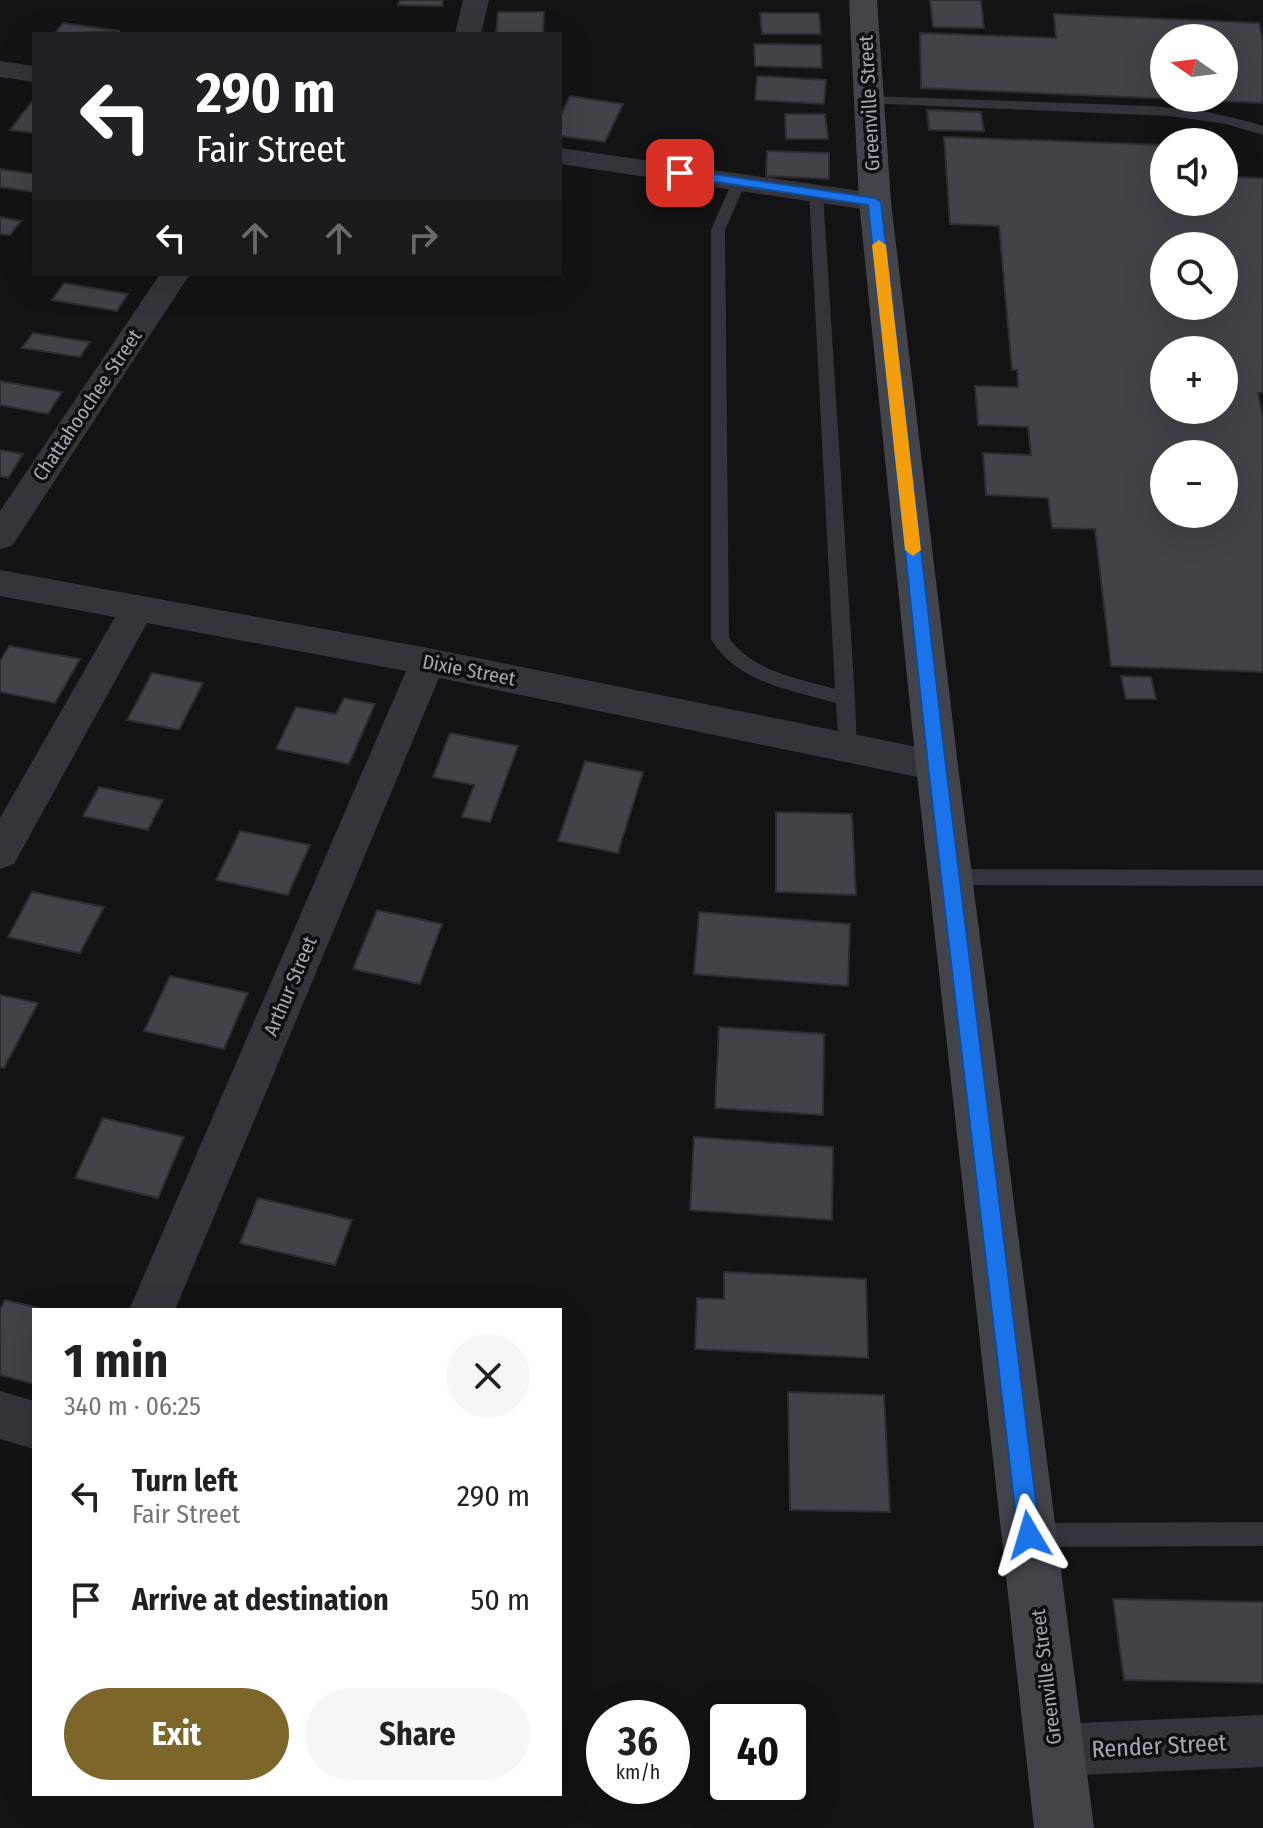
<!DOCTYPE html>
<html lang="en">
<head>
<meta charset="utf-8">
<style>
	body { margin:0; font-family:"Fira Sans Condensed",sans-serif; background:#f6f6f6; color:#202124; height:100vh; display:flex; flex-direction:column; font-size:30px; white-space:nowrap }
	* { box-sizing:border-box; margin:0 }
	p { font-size:26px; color:#757577 }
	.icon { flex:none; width:44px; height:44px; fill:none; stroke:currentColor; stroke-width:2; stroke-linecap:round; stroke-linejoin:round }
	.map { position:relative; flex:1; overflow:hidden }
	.panel { position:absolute; left:32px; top:1308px; width:530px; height:488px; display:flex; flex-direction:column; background:#fff; border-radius:0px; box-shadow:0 8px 32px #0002 }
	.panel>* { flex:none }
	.banner { position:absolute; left:32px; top:32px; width:530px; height:244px; border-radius:0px; box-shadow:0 8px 32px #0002; background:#202124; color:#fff; overflow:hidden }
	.needle { width:52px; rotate:284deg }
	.tools { position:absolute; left:1150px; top:24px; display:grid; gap:16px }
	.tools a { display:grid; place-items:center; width:88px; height:88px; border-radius:50%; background:#fff; box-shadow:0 8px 32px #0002; font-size:40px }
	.speed { position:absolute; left:586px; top:1700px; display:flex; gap:16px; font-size:40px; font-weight:700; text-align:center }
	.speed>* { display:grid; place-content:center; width:104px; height:104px; border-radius:50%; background:#fff; box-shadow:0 8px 32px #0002; line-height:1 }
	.speed small { font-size:20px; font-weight:400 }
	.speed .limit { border:4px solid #111; border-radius:12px; background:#fff; color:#111 }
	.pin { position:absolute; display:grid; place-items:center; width:68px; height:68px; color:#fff; margin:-34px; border-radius:16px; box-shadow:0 4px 12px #0006 }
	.me { position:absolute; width:88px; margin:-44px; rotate:353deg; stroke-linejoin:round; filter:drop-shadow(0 0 6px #0008) }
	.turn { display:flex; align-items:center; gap:28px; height:168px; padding:0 32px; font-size:36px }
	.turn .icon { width:104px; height:104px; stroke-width:2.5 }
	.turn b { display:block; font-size:56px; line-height:68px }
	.lanes { display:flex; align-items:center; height:76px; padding:0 32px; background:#0003; justify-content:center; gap:40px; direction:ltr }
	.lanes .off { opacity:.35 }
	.round { display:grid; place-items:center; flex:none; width:84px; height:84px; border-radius:42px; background:#f6f6f6 }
	.overview { display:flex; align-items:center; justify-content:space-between; height:136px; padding:0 32px }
	h1 { font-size:48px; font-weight:700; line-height:60px }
	.action { display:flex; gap:16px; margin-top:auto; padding:16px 32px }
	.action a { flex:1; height:92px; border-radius:48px; background:#7d662a; color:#fff; font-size:32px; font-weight:700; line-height:92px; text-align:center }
	.action a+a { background:#f6f6f6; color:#202124 }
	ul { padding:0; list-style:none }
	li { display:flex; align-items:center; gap:24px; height:104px; padding:0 32px }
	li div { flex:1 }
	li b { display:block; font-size:30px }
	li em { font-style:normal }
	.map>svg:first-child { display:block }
	.building { fill:#424348; stroke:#2d2d31; stroke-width:2; fill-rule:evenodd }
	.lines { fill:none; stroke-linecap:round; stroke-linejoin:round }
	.lane { fill:#34353a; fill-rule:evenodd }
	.street { fill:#34353a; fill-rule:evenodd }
	.secondary { fill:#42444a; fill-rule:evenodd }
	.route { fill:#1a73e8; stroke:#114b97; stroke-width:2 }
	.slow { fill:#f59e0b }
	.labels { text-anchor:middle; stroke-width:7; stroke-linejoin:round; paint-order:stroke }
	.street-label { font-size:20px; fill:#a5a9b5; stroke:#0e0e10 }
	.near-street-label { font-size:24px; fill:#a5a9b5; stroke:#0e0e10 }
</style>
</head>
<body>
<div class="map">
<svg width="1263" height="1828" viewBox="0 0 1263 1828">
	<rect width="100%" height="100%" fill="#131315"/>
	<!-- building -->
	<path class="building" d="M 400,0 L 443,0 L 442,6 L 398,5 Z
		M 930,0 L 981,0 L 984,28 L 933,27 Z
		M 498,12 L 544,12 L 543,34 L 496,34 Z
		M 760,13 L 819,13 L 821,34 L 762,34 Z
		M 1054,14 L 1259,23 L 1263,42 L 1263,103 L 921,88 L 920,33 L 1056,38 ZM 1164,38 L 1224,38 L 1224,98 L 1164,98 Z
		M 63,23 L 120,31 L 54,34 Z
		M 754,44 L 821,45 L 822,68 L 755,66 Z
		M 757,76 L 826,80 L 824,104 L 755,100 Z
		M 570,96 L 623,104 L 605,142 L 560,136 L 560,117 Z
		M 33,100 L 34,133 L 10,130 Z
		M 927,110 L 981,112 L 984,131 L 929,130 Z
		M 785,114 L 825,114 L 828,139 L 786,139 Z
		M 944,137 L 1164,145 L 1164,202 L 1224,202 L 1224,177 L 1263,178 L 1263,393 L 1258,393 L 1263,417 L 1263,672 L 1111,666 L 1095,529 L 1052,528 L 1048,498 L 986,495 L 983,453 L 1031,455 L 1028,427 L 978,425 L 975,386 L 1018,387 L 1017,370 L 1012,370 L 999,226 L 950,224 ZM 1164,246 L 1224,246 L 1224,306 L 1164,306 ZM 1164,350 L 1224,350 L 1224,410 L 1164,410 ZM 1164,454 L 1224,454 L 1224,514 L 1164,514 Z
		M 767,151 L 829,153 L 829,179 L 766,176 Z
		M 0,169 L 34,174 L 34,192 L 0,187 Z
		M 0,217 L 21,221 L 10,235 L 0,234 Z
		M 64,283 L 128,294 L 117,311 L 52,300 Z
		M 33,333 L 90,342 L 80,357 L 22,348 Z
		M 0,381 L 62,392 L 48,414 L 0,405 Z
		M 0,450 L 23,454 L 8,478 L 0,476 Z
		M 9,646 L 80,659 L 55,703 L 0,692 L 0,661 Z
		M 152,673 L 203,683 L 179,730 L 127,720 Z
		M 1121,676 L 1151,677 L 1156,699 L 1126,699 Z
		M 344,698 L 375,704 L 349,764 L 276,749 L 296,707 L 336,714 Z
		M 450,733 L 518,746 L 490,822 L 462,817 L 474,785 L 433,777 Z
		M 585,761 L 643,772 L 618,853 L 558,841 Z
		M 99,787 L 163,800 L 148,830 L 83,816 Z
		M 776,812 L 852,814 L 856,895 L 776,892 Z
		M 240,831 L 310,845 L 288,895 L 216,880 Z
		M 32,892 L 104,907 L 80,953 L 8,937 Z
		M 377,910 L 442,924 L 420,984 L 353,969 Z
		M 699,912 L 850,924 L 848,986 L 694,974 Z
		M 170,976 L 248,993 L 224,1049 L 144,1031 Z
		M 0,995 L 38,1003 L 4,1068 L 0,1067 Z
		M 719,1027 L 824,1034 L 823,1115 L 715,1108 Z
		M 103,1118 L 184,1137 L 158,1198 L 75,1178 Z
		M 694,1137 L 833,1147 L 832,1220 L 690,1210 Z
		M 258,1198 L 352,1220 L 335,1265 L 240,1243 Z
		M 724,1272 L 866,1279 L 868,1358 L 695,1349 L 697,1298 L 724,1299 Z
		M 5,1300 L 47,1310 L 34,1310 L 34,1384 L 0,1375 L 0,1309 Z
		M 788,1392 L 884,1395 L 890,1512 L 790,1510 Z
		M 1113,1599 L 1263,1602 L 1263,1683 L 1124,1680 Z"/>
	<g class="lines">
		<!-- lane -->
		<path class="lane" d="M 869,96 L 1151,106 L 1208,112 L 1250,122 L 1263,126 L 1263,135 L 1226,124 L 1170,116 L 864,103 L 862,100 Z
			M 739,178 L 746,182 L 725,230 L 729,638 C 754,672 797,678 835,689 L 809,193 L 816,189 L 823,193 L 855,699 L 857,748 L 848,755 L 839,748 L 836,703 C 791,690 737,683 711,639 L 711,230 L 732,182 Z
			M 950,869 L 1263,870 L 1263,886 L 950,885 L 943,883 L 940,877 L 943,871 Z
			M 1263,1522 L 1263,1546 L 1029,1547 L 1020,1544 L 1017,1535 L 1020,1526 L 1029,1523 Z"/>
		<!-- street -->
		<path class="street" d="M 463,0 L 489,0 L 481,34 L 455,34 Z
			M 0,61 L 34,66 L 34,82 L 0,77 Z
			M 560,148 L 875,193 L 885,196 L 889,202 L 885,208 L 875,211 L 560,164 Z
			M 160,274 L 190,274 L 12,546 L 0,549 L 0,511 Z
			M 0,570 L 428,648 L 937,751 L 950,756 L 956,766 L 950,776 L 937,781 L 439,678 L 175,1310 L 129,1310 L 406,671 L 147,623 L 14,864 L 0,869 L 0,818 L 115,617 L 0,596 Z
			M 0,1391 L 34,1401 L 34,1449 L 0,1439 Z
			M 1263,1715 L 1263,1767 L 1055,1776 L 1036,1769 L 1029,1750 L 1036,1731 L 1055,1724 Z"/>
		<!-- secondary -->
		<path class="secondary" d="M 849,0 L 877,0 L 891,202 L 958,766 L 1094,1828 L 1034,1828 L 916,766 L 859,202 Z"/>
	</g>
	<!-- route -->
	<path class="route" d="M 680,169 L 875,198 L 881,202 L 946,766 L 1040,1535 L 1037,1543 L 1029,1546 L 1021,1543 L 1018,1535 L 928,766 L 868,205 L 675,176 L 675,170 Z"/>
	<!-- slow -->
	<path class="slow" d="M 879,240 L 886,245 L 921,550 L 913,556 L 905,550 L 872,245 Z"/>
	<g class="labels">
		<!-- street labels -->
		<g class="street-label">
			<text transform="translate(869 103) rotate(-93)" y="7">Greenville Street</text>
			<text transform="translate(87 405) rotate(-56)" y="7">Chattahoochee Street</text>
			<text transform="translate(469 670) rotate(11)" y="7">Dixie Street</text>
			<text transform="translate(290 986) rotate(-67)" y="7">Arthur Street</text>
			<text transform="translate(1046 1677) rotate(-97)" y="7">Greenville Street</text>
		</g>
		<!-- near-street labels -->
		<g class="near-street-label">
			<text transform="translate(1159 1746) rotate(-3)" y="8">Render Street</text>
		</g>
	</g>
</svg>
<div class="tools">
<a><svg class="needle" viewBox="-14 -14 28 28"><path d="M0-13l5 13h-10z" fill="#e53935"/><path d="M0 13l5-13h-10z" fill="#757577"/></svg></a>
<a><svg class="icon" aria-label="sound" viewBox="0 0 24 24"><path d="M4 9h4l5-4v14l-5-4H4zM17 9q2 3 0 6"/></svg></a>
<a><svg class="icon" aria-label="search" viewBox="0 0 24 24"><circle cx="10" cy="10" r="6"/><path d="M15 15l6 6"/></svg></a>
<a>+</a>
<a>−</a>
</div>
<div class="speed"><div>36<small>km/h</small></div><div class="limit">40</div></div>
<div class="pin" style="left:680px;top:173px;background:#d93025"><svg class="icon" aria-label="arrive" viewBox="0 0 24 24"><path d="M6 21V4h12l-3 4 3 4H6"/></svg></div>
<svg class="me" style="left:1029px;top:1535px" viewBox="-20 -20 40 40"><path d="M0-17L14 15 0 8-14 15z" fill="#1a73e8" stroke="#fff" stroke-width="4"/></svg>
<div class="banner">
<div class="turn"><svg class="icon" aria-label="left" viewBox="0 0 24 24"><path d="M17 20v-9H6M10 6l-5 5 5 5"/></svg><div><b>290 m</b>Fair Street</div></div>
<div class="lanes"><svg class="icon" aria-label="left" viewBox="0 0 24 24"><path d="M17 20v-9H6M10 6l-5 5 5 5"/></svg><svg class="icon off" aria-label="ahead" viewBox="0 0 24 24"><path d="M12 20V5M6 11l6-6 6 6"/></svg><svg class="icon off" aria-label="ahead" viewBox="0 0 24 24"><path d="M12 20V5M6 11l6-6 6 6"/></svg><svg class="icon off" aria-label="right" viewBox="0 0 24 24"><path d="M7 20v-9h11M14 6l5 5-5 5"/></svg></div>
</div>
<section class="panel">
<div class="overview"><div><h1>1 min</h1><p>340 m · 06:25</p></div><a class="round"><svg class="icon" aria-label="close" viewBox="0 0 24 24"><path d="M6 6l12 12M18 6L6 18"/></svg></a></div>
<ul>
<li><svg class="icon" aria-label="left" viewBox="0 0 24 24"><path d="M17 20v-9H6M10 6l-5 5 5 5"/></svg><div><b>Turn left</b><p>Fair Street</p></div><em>290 m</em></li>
<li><svg class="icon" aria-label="arrive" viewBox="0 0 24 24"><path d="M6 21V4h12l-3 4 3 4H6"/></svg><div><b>Arrive at destination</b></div><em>50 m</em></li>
</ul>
<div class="action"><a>Exit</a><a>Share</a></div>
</section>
</div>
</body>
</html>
